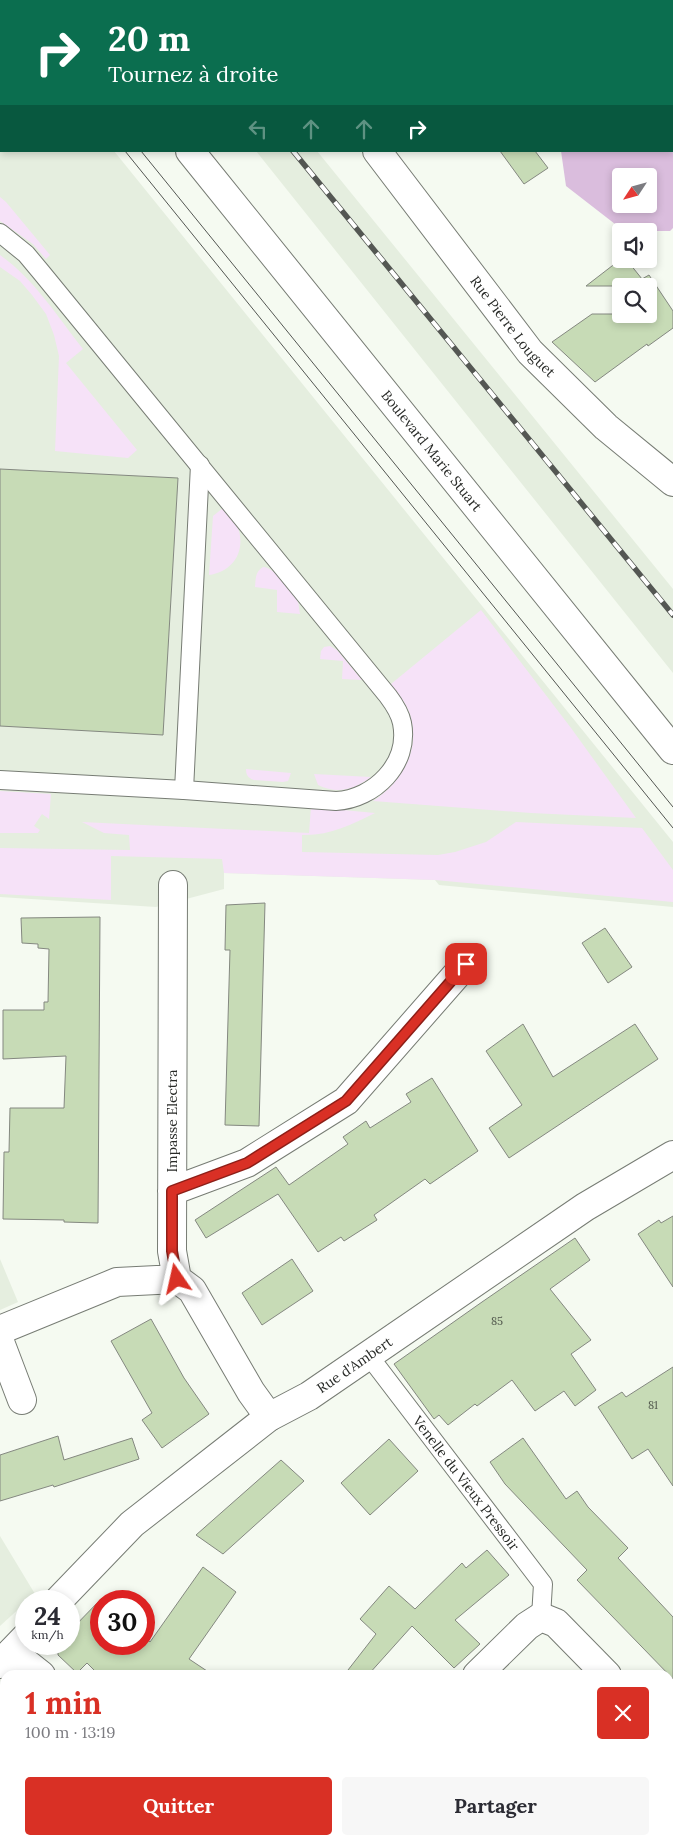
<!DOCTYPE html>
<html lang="fr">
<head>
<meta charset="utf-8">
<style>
	body { margin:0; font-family:Lora,serif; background:#f7f7f7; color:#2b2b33; height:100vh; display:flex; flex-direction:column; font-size:19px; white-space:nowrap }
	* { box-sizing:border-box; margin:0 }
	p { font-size:16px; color:#7c7c81 }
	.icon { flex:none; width:28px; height:28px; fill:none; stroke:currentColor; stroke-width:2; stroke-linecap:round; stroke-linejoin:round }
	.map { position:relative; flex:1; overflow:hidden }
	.panel { position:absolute; left:0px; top:1670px; width:674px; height:175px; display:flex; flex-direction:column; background:#fff; border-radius:15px 15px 0 0; box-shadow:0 2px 8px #0003 }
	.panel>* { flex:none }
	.hud { position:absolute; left:0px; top:0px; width:674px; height:152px; box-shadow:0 2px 8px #0003; background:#0b6e4f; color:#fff; overflow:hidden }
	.needle { width:32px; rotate:234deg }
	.controls { position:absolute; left:612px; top:168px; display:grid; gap:10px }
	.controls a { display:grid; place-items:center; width:45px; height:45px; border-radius:5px; background:#fff; box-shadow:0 2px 8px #0003; font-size:25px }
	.speed { position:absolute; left:15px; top:1590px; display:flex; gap:10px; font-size:25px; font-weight:700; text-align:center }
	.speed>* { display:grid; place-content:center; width:65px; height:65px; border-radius:50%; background:#fff; box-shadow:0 2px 8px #0003; line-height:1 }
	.speed small { font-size:12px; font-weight:400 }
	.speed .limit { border:8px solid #d22; background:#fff; color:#111 }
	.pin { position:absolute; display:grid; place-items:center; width:42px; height:42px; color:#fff; margin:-21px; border-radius:10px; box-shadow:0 2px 8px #0006 }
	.me { position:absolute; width:55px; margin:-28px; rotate:349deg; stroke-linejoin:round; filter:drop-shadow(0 0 4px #0008) }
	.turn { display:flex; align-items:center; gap:18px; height:105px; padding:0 25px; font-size:22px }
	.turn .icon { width:65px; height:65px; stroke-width:2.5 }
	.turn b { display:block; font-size:35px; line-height:42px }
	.lanes { display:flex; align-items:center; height:48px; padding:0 25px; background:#0003; justify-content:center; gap:25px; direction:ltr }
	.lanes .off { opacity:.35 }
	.round { display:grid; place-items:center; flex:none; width:52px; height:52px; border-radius:5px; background:#f7f7f7 }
	.summary { display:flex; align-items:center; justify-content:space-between; height:85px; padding:0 25px }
	h1 { font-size:30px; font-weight:800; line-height:38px; color:#d93025 }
	.primary-button { display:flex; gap:10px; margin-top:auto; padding:10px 25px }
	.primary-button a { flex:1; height:58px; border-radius:5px; background:#d93025; color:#fff; font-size:20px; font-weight:800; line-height:58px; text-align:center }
	.primary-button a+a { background:#f7f7f7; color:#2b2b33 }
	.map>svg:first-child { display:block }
	.built { fill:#e5eedf }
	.green { fill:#f6e2f8 }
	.forest { fill:#dabddd; fill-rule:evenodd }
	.building { fill:#c7dbb6; stroke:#848880 }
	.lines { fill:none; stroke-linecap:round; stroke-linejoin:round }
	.lane-casing { stroke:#777c74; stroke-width:20 }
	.street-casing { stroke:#777c74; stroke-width:30 }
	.secondary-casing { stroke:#777c74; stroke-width:30 }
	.lane { stroke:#fff; stroke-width:18 }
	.street { stroke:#fff; stroke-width:28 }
	.secondary { stroke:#fff; stroke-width:28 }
	.tram { stroke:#545753; stroke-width:1 }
	.rail-casing { stroke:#545753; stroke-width:5.5 }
	.rail { stroke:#fff; stroke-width:4; stroke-dasharray:11; stroke-linecap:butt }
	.route-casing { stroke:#8d1f18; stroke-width:12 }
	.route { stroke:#d93025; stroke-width:9 }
	.labels { text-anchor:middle; stroke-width:5; stroke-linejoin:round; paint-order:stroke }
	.number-label { font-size:11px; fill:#50564b }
	.street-label { font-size:14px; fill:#282a27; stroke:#fff }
</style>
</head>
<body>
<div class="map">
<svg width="673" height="1845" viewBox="0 0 673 1845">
	<rect width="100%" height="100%" fill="#f5faf1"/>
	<!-- built -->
	<path class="built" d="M 0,0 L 102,1 L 1,1 L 1,151 L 114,151 L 673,842 L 673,907 L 439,885 L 435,880 L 224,873 L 224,889 L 156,907 L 0,897 Z
		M 256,151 L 317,151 L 673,589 L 673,673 Z
		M 0,1259 L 18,1302 L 0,1310 Z
		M 0,1536 L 35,1594 L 0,1626 Z"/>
	<!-- green -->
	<path class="green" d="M 0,197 L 6,202 L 50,255 L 46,259 L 33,244 L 0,221 Z
		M 0,255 C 34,279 57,316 83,349 L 66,363 L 137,450 L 128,458 L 55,451 L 59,356 L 54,335 L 46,314 L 32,295 L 20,281 L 0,267 Z
		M 223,508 C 228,515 236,523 239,531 C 245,554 231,572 209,575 L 213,516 Z
		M 263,567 C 274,567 293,592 298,602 C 299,605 299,610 300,614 L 277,612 L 277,590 L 255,587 C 256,578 255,572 263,567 Z
		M 481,610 L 571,728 L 636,818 L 531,813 L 373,801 C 402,782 421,750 410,714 C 406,703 398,693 391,684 Z
		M 330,646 L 337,650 L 362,680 L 342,679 L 343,661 L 320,659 L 321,651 L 324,647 Z
		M 246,769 L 291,773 L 288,781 L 283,782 L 254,780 C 248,778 246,775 246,769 Z
		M 314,774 L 371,777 C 355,789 338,795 318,785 Z
		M 0,791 L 51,794 L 49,819 L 42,814 L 34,826 L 40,830 L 38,833 L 0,833 Z
		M 311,807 L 375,813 C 351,825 329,836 302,835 L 302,852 L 438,855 L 455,852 L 486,842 L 516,822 L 642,828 L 673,870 L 673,902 L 435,880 L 224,873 L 222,859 L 111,856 L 111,900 L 0,894 L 0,848 L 130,850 L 129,835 L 104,833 L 82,822 L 309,833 Z"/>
	<!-- forest -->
	<path class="forest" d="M 449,0 L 673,0 L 673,228 L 670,231 L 624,231 L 566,186 L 561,151 L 672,151 L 672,1 L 448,1 ZM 621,176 L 649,176 L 649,204 L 621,204 Z"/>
	<!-- building -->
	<path class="building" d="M 500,151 L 535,151 L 548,168 L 524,184 Z
		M 621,259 L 626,259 L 642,279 L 649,275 L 673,311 L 673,328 L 648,346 L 647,344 L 595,382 L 552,342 L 592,314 L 649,314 L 649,286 L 586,286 Z
		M 0,469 L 178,478 L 163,735 L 0,726 Z
		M 265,903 L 259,1126 L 225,1125 L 230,950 L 225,950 L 226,905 Z
		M 100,917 L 98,1223 L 64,1222 L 64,1220 L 3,1219 L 4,1152 L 9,1152 L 10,1108 L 64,1108 L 66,1056 L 3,1059 L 3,1010 L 44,1010 L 44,1002 L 48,1002 L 49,949 L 38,948 L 38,944 L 22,943 L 21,918 Z
		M 605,928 L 632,967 L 608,983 L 582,943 Z
		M 523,1024 L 553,1077 L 635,1024 L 658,1059 L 509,1158 L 489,1128 L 522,1105 L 486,1051 Z
		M 432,1078 L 478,1151 L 430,1184 L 425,1179 L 374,1215 L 377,1220 L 344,1241 L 341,1237 L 318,1252 L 278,1194 L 206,1238 L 195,1220 L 276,1167 L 289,1185 L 348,1144 L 343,1137 L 366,1121 L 370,1128 L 411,1102 L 406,1094 Z
		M 673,1216 L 673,1287 L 638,1234 L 659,1220 L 661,1223 Z
		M 575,1238 L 590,1260 L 550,1289 L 591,1340 L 571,1354 L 596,1390 L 575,1406 L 564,1391 L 535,1411 L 512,1380 L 477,1406 L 475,1404 L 448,1425 L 439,1415 L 434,1419 L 394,1364 L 482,1302 Z
		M 292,1259 L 313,1291 L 262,1325 L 242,1293 Z
		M 151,1319 L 184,1378 L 209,1414 L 162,1448 L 142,1420 L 152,1413 L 111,1341 Z
		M 673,1367 L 673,1486 L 648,1449 L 632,1459 L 598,1407 L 622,1392 L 626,1397 Z
		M 58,1436 L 64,1460 L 132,1438 L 139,1459 L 54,1487 L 53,1485 L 0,1501 L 0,1455 Z
		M 523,1438 L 566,1499 L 577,1491 L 588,1507 L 628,1548 L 618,1558 L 673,1617 L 673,1679 L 577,1580 L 587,1570 L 505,1484 L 490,1462 Z
		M 389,1439 L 418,1471 L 370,1515 L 341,1483 Z
		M 281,1460 L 304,1481 L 223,1554 L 196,1535 Z
		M 487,1550 L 509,1575 L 455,1620 L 480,1644 L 454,1668 L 412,1626 L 368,1675 L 353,1675 L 348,1670 L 376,1634 L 360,1619 L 389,1586 L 415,1609 L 462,1563 L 466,1568 Z
		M 203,1567 L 236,1592 L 189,1659 L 213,1675 L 99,1675 L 87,1663 L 77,1673 L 58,1655 L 58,1644 L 69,1644 L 69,1632 L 102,1598 L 106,1601 L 101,1601 L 101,1644 L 144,1644 L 144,1636 L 150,1642 Z"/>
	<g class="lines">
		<defs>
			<g id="lane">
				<path d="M 0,233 L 26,254 L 41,272 L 388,696 C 394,704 400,713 402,723 C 410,764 374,799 336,801 L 184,790 L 0,780"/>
				<path d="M 184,790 L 200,465"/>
				<path id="s1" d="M 369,1356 L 543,1584 L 541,1617"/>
			</g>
			<path id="street" d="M 173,885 L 172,1251 L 177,1279 L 192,1290 L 251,1392 L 269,1417
				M 172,1191 L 247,1163 L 346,1101 L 466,964
				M 0,1330 L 117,1282 L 177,1279
				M 0,1342 L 22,1400
				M 12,1652 L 41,1675
				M 477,1675 L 527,1626 L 541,1617 L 556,1623 L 607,1675
				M 669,1738 L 673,1742
				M 292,1840 L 300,1845
				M 201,1845 L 204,1840"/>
			<g id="secondary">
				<path d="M 30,0 L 32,1"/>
				<path d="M 260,0 L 261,1"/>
				<path id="s2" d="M 190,151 L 673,750"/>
				<path id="s3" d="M 377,151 L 530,352 L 606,427 L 673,482"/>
				<path id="s4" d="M 58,1601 L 132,1524 L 269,1417 L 309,1396 L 585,1207 L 673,1155"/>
				<path d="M 0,1664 L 26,1637"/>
			</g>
		</defs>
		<!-- lane casing -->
		<use href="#lane" class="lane-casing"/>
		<!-- street casing -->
		<use href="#street" class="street-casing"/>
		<!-- secondary casing -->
		<use href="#secondary" class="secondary-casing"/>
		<!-- lane -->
		<use href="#lane" class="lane"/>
		<!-- street -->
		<use href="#street" class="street"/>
		<!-- secondary -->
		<use href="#secondary" class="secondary"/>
		<!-- tram -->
		<path class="tram" d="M 0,32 L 1,33
			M 0,47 L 1,47
			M 125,151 L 673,828
			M 141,151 L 673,807"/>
		<defs>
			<path id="rail" d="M 169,0 L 170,1
				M 293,151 L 673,615"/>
		</defs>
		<!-- rail casing -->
		<use href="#rail" class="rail-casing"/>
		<!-- rail -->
		<use href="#rail" class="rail"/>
	</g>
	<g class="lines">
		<defs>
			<path id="route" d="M 177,1279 L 172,1251 L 172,1191 L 247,1163 L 346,1101 L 466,964"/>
		</defs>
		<!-- route casing -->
		<use href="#route" class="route-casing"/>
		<!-- route -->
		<use href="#route" class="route"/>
	</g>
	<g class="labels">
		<!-- number labels -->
		<g class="number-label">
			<text x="497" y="1325">85</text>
			<text x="653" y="1409">81</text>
		</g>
		<!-- street labels -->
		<g class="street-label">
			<text dy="5" stroke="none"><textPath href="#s3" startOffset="222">Rue Pierre Louguet</textPath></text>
			<text dy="5" stroke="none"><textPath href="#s2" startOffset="385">Boulevard Marie Stuart</textPath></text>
			<text transform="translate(172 1121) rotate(-90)" y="5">Impasse Electra</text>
			<text dy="5" stroke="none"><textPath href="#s4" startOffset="381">Rue d'Ambert</textPath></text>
			<text dy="5" stroke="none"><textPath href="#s1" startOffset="160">Venelle du Vieux Pressoir</textPath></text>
		</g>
	</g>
</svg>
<div class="controls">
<a><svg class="needle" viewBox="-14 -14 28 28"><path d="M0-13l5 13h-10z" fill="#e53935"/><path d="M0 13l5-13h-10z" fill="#7c7c81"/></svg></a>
<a><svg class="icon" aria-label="sound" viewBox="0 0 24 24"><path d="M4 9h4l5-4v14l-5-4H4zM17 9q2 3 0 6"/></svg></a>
<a><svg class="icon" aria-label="search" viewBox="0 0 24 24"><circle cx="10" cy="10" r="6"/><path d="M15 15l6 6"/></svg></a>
</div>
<div class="speed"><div>24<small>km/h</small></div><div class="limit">30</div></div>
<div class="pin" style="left:466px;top:964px;background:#d93025"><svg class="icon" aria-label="arrive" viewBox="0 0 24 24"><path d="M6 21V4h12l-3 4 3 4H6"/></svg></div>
<svg class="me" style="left:177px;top:1279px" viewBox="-20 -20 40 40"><path d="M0-17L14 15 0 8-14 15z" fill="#d93025" stroke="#fff" stroke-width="4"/></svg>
<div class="hud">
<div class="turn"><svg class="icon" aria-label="right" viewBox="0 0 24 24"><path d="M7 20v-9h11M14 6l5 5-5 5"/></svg><div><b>20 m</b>Tournez à droite</div></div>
<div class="lanes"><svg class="icon off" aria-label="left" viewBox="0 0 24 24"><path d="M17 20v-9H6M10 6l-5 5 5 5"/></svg><svg class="icon off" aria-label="ahead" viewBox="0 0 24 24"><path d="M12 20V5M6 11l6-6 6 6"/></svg><svg class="icon off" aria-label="ahead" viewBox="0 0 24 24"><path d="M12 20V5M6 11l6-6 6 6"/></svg><svg class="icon" aria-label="right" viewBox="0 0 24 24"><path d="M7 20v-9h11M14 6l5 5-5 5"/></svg></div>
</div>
<section class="panel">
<div class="summary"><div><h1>1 min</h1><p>100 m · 13:19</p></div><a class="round" style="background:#d93025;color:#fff"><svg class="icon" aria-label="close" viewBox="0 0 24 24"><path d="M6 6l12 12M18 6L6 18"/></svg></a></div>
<div class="primary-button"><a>Quitter</a><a>Partager</a></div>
</section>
</div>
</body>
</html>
